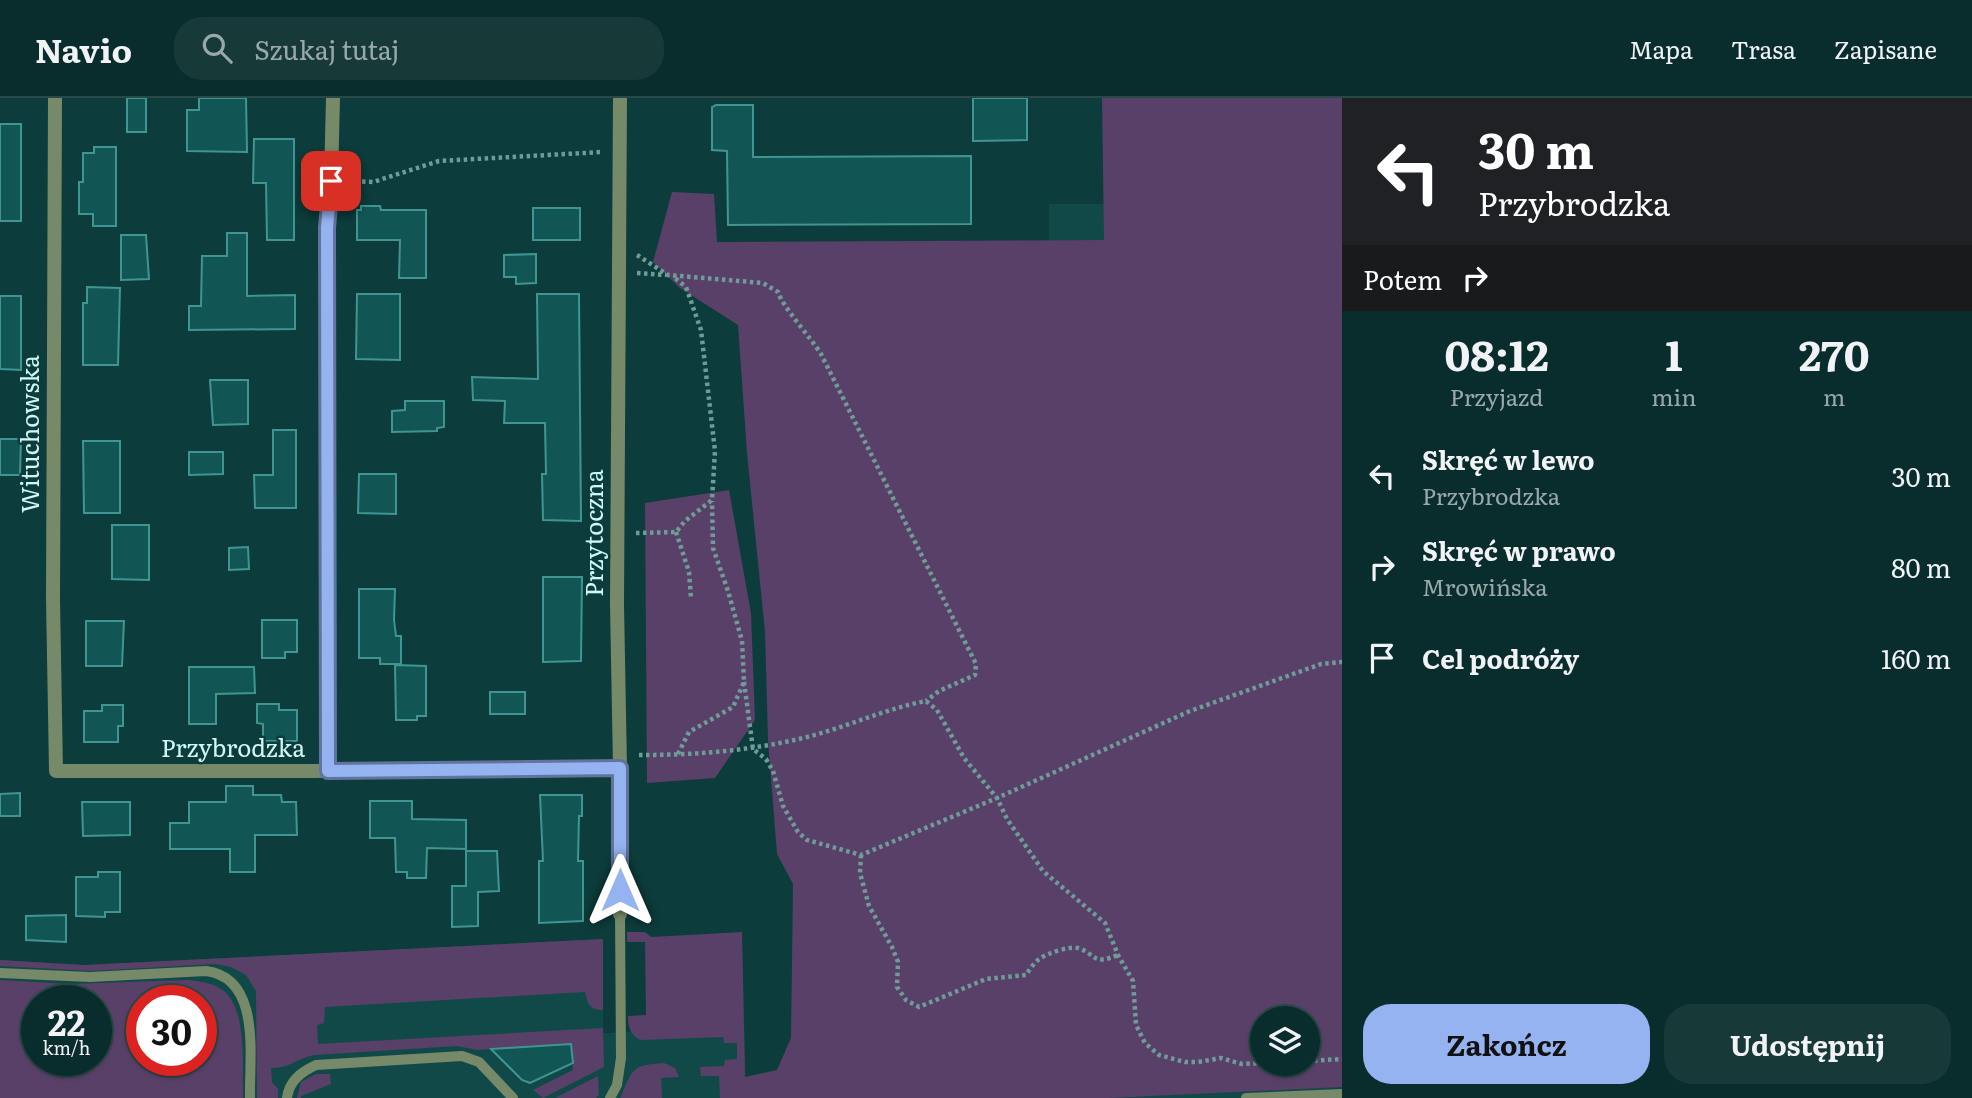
<!DOCTYPE html>
<html lang="pl">
<head>
<meta charset="utf-8">
<style>
	body { margin:0; font-family:Literata,serif; background:#173938; color:#f1f3f6; height:100vh; display:flex; flex-direction:column; font-size:26px; white-space:nowrap }
	* { box-sizing:border-box; margin:0 }
	p { font-size:23px; color:#99a8a9 }
	.icon { flex:none; width:38px; height:38px; fill:none; stroke:currentColor; stroke-width:2; stroke-linecap:round; stroke-linejoin:round }
	.map { position:relative; flex:1; overflow:hidden }
	.details { display:flex; flex-direction:column; background:#092d2c; width:630px }
	.details>* { flex:none }
	.guide { background:#202124; color:#fff; overflow:hidden }
	.buttons { position:absolute; left:1250px; top:908px; display:grid; gap:14px }
	.buttons a { display:grid; place-items:center; width:70px; height:70px; border-radius:50%; background:#092d2c; box-shadow:0 2px 5px #0004,0 0 0 2px #294948; font-size:35px }
	.speed { position:absolute; left:21px; top:887px; display:flex; gap:14px; font-size:35px; font-weight:700; text-align:center }
	.speed>* { display:grid; place-content:center; width:91px; height:91px; border-radius:50%; background:#092d2c; box-shadow:0 2px 5px #0004,0 0 0 2px #294948; line-height:1 }
	.speed small { font-size:18px; font-weight:400 }
	.speed .limit { border:10px solid #d22; background:#fff; color:#111 }
	.pin { position:absolute; display:grid; place-items:center; width:60px; height:60px; color:#fff; margin:-30px; border-radius:14px; box-shadow:0 4px 10px #0006 }
	.me { position:absolute; width:77px; margin:-38px; rotate:0deg; stroke-linejoin:round; filter:drop-shadow(0 0 5px #0008) }
	.turn { display:flex; align-items:center; gap:24px; height:147px; padding:0 21px; font-size:32px }
	.turn .icon { width:91px; height:91px; stroke-width:2.5 }
	.turn b { display:block; font-size:49px; line-height:60px }
	.then { display:flex; align-items:center; height:66px; padding:0 21px; background:#0003; gap:14px; font-size:26px }
	.eta { display:flex; justify-content:space-evenly; align-items:center; height:119px; text-align:center }
	.eta b { font-size:42px; font-weight:700; line-height:49px }
	.button { display:flex; gap:14px; margin-top:auto; padding:14px 21px }
	.button a { flex:1; height:80px; border-radius:28px; background:#95b2f1; color:#111; font-size:28px; font-weight:700; line-height:80px; text-align:center }
	.button a+a { background:#173938; color:#f1f3f6 }
	ul { padding:0; list-style:none }
	li { display:flex; align-items:center; gap:21px; height:91px; padding:0 21px }
	li div { flex:1 }
	li b { display:block; font-size:26px }
	li em { font-style:normal }
	header { display:flex; align-items:center; gap:42px; box-sizing:border-box; height:98px; padding:0 35px; background:#092d2c; border-bottom:2px solid #294948 }
	header strong { font-size:33px }
	nav { display:flex; gap:38px; margin-inline-start:auto; font-size:24px }
	.search { width:490px; height:63px; background:#173938; display:flex; align-items:center; gap:18px; box-sizing:border-box; padding:0 24px; border-radius:28px; color:#99a8a9; font-size:26px }
	main { display:flex; flex:1; min-height:0 }
	.map>svg:first-child { display:block }
	.built { fill:#114948; fill-rule:evenodd }
	.green { fill:#594068; fill-rule:evenodd }
	.building { fill:#115655; stroke:#409593; stroke-width:2 }
	.lines { fill:none; stroke-linecap:round; stroke-linejoin:round }
	.path { stroke:#6f9b99; stroke-width:4.5; stroke-dasharray:3.5 3.5; stroke-linecap:butt }
	.service { stroke:#768969; stroke-width:10 }
	.minor { stroke:#768969; stroke-width:14 }
	.route-casing { stroke:#61749d; stroke-width:18 }
	.route { stroke:#95b2f1; stroke-width:12 }
	.labels { text-anchor:middle; stroke-width:5; stroke-linejoin:round; paint-order:stroke }
	.street-label { font-size:24px; fill:#d0f8f6; stroke:#0c3c3b }
</style>
</head>
<body>
<header>
<strong>Navio</strong>
<div class="search"><svg class="icon" aria-label="search" viewBox="0 0 24 24"><circle cx="10" cy="10" r="6"/><path d="M15 15l6 6"/></svg>Szukaj tutaj</div>
<nav><a>Mapa</a><a>Trasa</a><a>Zapisane</a></nav>
</header>
<main>
<div class="map">
<svg width="1342" height="1000" viewBox="0 0 1342 1000">
	<rect width="100%" height="100%" fill="#0c3c3b"/>
	<!-- built -->
	<path class="built" d="M 1049,106 L 1104,106 L 1104,142 L 1049,142 Z
		M 742,834 L 746,1000 L 0,1000 L 0,862 L 84,867 L 603,841 L 603,935 L 609,935 L 650,932 ZM 37,903 L 96,903 L 96,962 L 37,962 ZM 142,903 L 201,903 L 201,962 L 142,962 Z
		M 1342,982 L 1342,1000 L 943,1000 Z"/>
	<!-- green -->
	<path class="green" d="M 1102,0 L 1342,0 L 1342,989 L 1109,1000 L 720,1000 L 719,978 L 701,978 L 700,969 L 724,968 L 725,962 L 737,961 L 737,945 L 724,945 L 723,939 L 640,942 C 630,936 628,929 628,918 L 646,917 L 645,844 L 627,844 L 627,834 L 645,834 L 651,839 L 742,834 L 745,979 L 777,972 L 791,940 L 793,786 L 777,756 L 768,642 L 765,534 L 747,355 L 738,227 L 680,190 L 653,164 L 672,94 L 714,96 L 717,144 L 1104,142 ZM 1262,920 L 1307,920 L 1307,966 L 1262,966 Z
		M 729,392 L 751,515 L 755,622 L 715,680 L 647,685 L 645,405 Z
		M 603,841 L 603,912 C 589,912 588,906 585,894 L 325,909 L 324,925 L 317,927 L 318,946 L 603,930 L 604,969 L 543,1000 L 533,992 L 573,972 L 571,946 L 477,952 L 457,948 L 314,957 C 298,960 288,971 271,970 L 272,984 L 278,991 L 278,1000 L 257,1000 L 256,893 L 246,877 L 231,869 L 216,866 L 91,873 L 0,868 L 0,862 L 84,867 Z
		M 0,882 L 68,886 L 189,882 C 202,884 215,885 225,894 C 248,916 242,970 243,1000 L 0,1000 ZM 37,903 L 96,903 L 96,962 L 37,962 ZM 142,903 L 201,903 L 201,962 L 142,962 Z
		M 664,965 L 675,970 L 679,979 L 661,980 L 662,1000 L 620,1000 C 633,972 630,967 664,965 Z
		M 316,976 L 330,976 L 331,986 L 301,998 L 301,1000 L 297,1000 L 301,984 Z
		M 598,978 L 599,997 L 596,1000 L 555,1000 Z"/>
	<!-- building -->
	<path class="building" d="M 127,0 L 146,0 L 146,34 L 127,34 Z
		M 199,0 L 246,0 L 247,54 L 187,53 L 187,12 L 199,12 Z
		M 973,0 L 1027,0 L 1027,42 L 973,43 Z
		M 716,7 L 753,7 L 753,59 L 971,58 L 971,126 L 728,127 L 727,53 L 712,52 L 712,9 Z
		M 0,26 L 21,26 L 21,123 L 0,123 Z
		M 254,41 L 294,41 L 294,142 L 267,142 L 266,85 L 253,85 Z
		M 94,49 L 116,49 L 116,128 L 93,128 L 93,116 L 79,116 L 79,84 L 83,84 L 83,55 L 94,55 Z
		M 361,108 L 380,108 L 381,112 L 426,112 L 426,180 L 399,180 L 400,142 L 357,142 L 357,112 L 361,112 Z
		M 533,110 L 580,110 L 580,142 L 533,142 Z
		M 227,135 L 247,135 L 247,198 L 295,197 L 295,231 L 189,232 L 189,208 L 201,208 L 202,158 L 227,158 Z
		M 121,137 L 146,137 L 149,181 L 121,182 Z
		M 536,156 L 536,185 L 516,186 L 516,179 L 504,179 L 504,157 Z
		M 87,189 L 120,190 L 118,267 L 83,267 L 83,205 L 87,205 Z
		M 357,196 L 400,196 L 400,262 L 356,261 Z
		M 537,196 L 579,196 L 581,423 L 543,422 L 542,376 L 546,376 L 545,325 L 504,325 L 505,303 L 473,302 L 472,279 L 538,281 Z
		M 0,198 L 21,198 L 21,272 L 0,271 Z
		M 210,282 L 248,282 L 248,326 L 213,327 Z
		M 405,303 L 444,303 L 444,329 L 437,330 L 437,333 L 392,334 L 392,313 L 405,312 Z
		M 273,332 L 296,332 L 296,410 L 255,410 L 254,377 L 273,377 Z
		M 0,341 L 21,341 L 20,377 L 0,377 Z
		M 83,343 L 120,343 L 120,415 L 84,415 Z
		M 189,354 L 223,354 L 223,376 L 189,377 Z
		M 359,376 L 396,376 L 396,416 L 358,415 Z
		M 112,427 L 149,427 L 149,482 L 112,481 Z
		M 248,449 L 249,471 L 229,472 L 229,450 Z
		M 543,479 L 582,479 L 581,563 L 543,564 Z
		M 359,491 L 395,491 L 394,522 L 396,538 L 401,538 L 401,566 L 380,566 L 380,560 L 359,560 Z
		M 262,522 L 297,522 L 297,554 L 285,554 L 285,560 L 262,560 Z
		M 86,523 L 124,523 L 122,568 L 86,568 Z
		M 395,567 L 426,568 L 426,618 L 417,618 L 417,622 L 396,622 Z
		M 189,569 L 254,569 L 255,595 L 216,596 L 216,626 L 189,626 Z
		M 490,594 L 525,594 L 525,616 L 490,616 Z
		M 257,606 L 279,606 L 279,612 L 297,612 L 297,643 L 263,643 L 263,626 L 257,625 Z
		M 102,607 L 123,607 L 123,628 L 118,628 L 118,644 L 84,644 L 84,613 L 102,613 Z
		M 226,688 L 253,688 L 253,697 L 281,697 L 282,704 L 296,704 L 297,737 L 255,737 L 255,774 L 230,774 L 230,751 L 170,751 L 170,725 L 189,725 L 189,704 L 226,704 Z
		M 20,695 L 20,718 L 0,718 L 0,696 Z
		M 540,697 L 582,697 L 582,718 L 579,718 L 578,763 L 583,763 L 583,823 L 539,825 L 539,763 L 543,763 Z
		M 370,703 L 412,703 L 412,721 L 466,722 L 466,751 L 427,750 L 426,780 L 407,780 L 407,774 L 396,774 L 395,740 L 370,740 Z
		M 82,704 L 130,704 L 130,737 L 83,738 Z
		M 466,753 L 497,753 L 499,793 L 478,794 L 478,828 L 452,829 L 452,788 L 466,788 Z
		M 98,774 L 120,774 L 120,814 L 105,814 L 105,819 L 76,818 L 76,779 L 98,779 Z
		M 66,817 L 66,844 L 26,842 L 26,818 Z
		M 571,946 L 573,965 L 530,985 L 522,982 L 491,951 Z"/>
	<g class="lines">
		<!-- path -->
		<path class="path" d="M 348,83 L 373,84 L 439,63 L 602,54
			M 637,157 L 668,177 L 763,185 L 778,194 C 782,208 811,240 821,256 L 976,566 L 975,577 L 939,593 L 926,603
			M 637,175 L 666,177
			M 676,434 L 689,474 L 691,500
			M 636,435 L 676,434 L 685,423 L 712,402 L 715,353 L 701,232 L 686,189 L 675,180
			M 744,584 L 753,651 L 766,661 L 773,673 L 783,708 L 798,734 L 807,742 L 861,757 L 997,700 L 1190,613 L 1321,566 L 1342,564
			M 678,656 L 689,634 L 733,609 L 744,584 L 742,543 L 728,493 L 713,450 L 712,403
			M 639,657 C 694,657 749,653 803,640 C 845,630 884,611 926,603 L 937,612 L 964,660 L 997,700 L 1007,721 L 1043,773 L 1105,825 L 1118,857 L 1133,883 L 1136,927 L 1145,945 L 1159,957 L 1185,964 L 1198,964 L 1221,960 L 1242,966 L 1262,965
			M 861,757 L 860,775 L 869,808 L 892,849 L 898,864 L 897,889 L 906,902 L 919,909 L 986,881 L 1026,877 C 1030,871 1035,863 1041,860 C 1048,855 1069,848 1078,850 C 1097,856 1091,868 1118,857
			M 1307,963 L 1342,961"/>
		<!-- service -->
		<path class="service" d="M 0,875 L 90,879 L 206,873 C 262,880 249,959 250,1000
			M 287,1000 C 289,983 301,974 316,967 L 462,958 L 479,964 L 513,1000
			M 610,1000 L 617,987 L 621,960 L 620,816
			M 1246,1000 L 1342,996"/>
		<!-- minor -->
		<path class="minor" d="M 55,0 L 53,501 L 56,673 L 312,673 L 620,670
			M 620,0 L 617,506 L 620,670 L 620,816
			M 328,673 L 327,130 L 331,83 L 333,0"/>
	</g>
	<g class="lines">
		<defs>
			<path id="route" d="M 331,83 L 327,130 L 328,673 L 620,670 L 620,792"/>
		</defs>
		<!-- route casing -->
		<use href="#route" class="route-casing"/>
		<!-- route -->
		<use href="#route" class="route"/>
	</g>
	<g class="labels">
		<!-- street labels -->
		<g class="street-label">
			<text transform="translate(31 336) rotate(-90)" y="8">Wituchowska</text>
			<text transform="translate(595 435) rotate(-90)" y="8">Przytoczna</text>
			<text x="233" y="659">Przybrodzka</text>
		</g>
	</g>
</svg>
<div class="buttons">
<a><svg class="icon" aria-label="layers" viewBox="0 0 24 24"><path d="M12 4l9 5-9 5-9-5zM3 14l9 5 9-5"/></svg></a>
</div>
<div class="speed"><div>22<small>km/h</small></div><div class="limit">30</div></div>
<div class="pin" style="left:331px;top:83px;background:#d93025"><svg class="icon" aria-label="arrive" viewBox="0 0 24 24"><path d="M6 21V4h12l-3 4 3 4H6"/></svg></div>
<svg class="me" style="left:620px;top:792px" viewBox="-20 -20 40 40"><path d="M0-17L14 15 0 8-14 15z" fill="#95b2f1" stroke="#fff" stroke-width="4"/></svg>
</div>
<section class="details">
<div class="guide">
<div class="turn"><svg class="icon" aria-label="left" viewBox="0 0 24 24"><path d="M17 20v-9H6M10 6l-5 5 5 5"/></svg><div><b>30 m</b>Przybrodzka</div></div>
<div class="then">Potem<svg class="icon" aria-label="right" viewBox="0 0 24 24"><path d="M7 20v-9h11M14 6l5 5-5 5"/></svg></div>
</div>
<div class="eta">
<div><b>08:12</b><p>Przyjazd</p></div>
<div><b>1</b><p>min</p></div>
<div><b>270</b><p>m</p></div>
</div>
<ul>
<li><svg class="icon" aria-label="left" viewBox="0 0 24 24"><path d="M17 20v-9H6M10 6l-5 5 5 5"/></svg><div><b>Skręć w lewo</b><p>Przybrodzka</p></div><em>30 m</em></li>
<li><svg class="icon" aria-label="right" viewBox="0 0 24 24"><path d="M7 20v-9h11M14 6l5 5-5 5"/></svg><div><b>Skręć w prawo</b><p>Mrowińska</p></div><em>80 m</em></li>
<li><svg class="icon" aria-label="arrive" viewBox="0 0 24 24"><path d="M6 21V4h12l-3 4 3 4H6"/></svg><div><b>Cel podróży</b></div><em>160 m</em></li>
</ul>
<div class="button"><a>Zakończ</a><a>Udostępnij</a></div>
</section>
</main>
</body>
</html>
